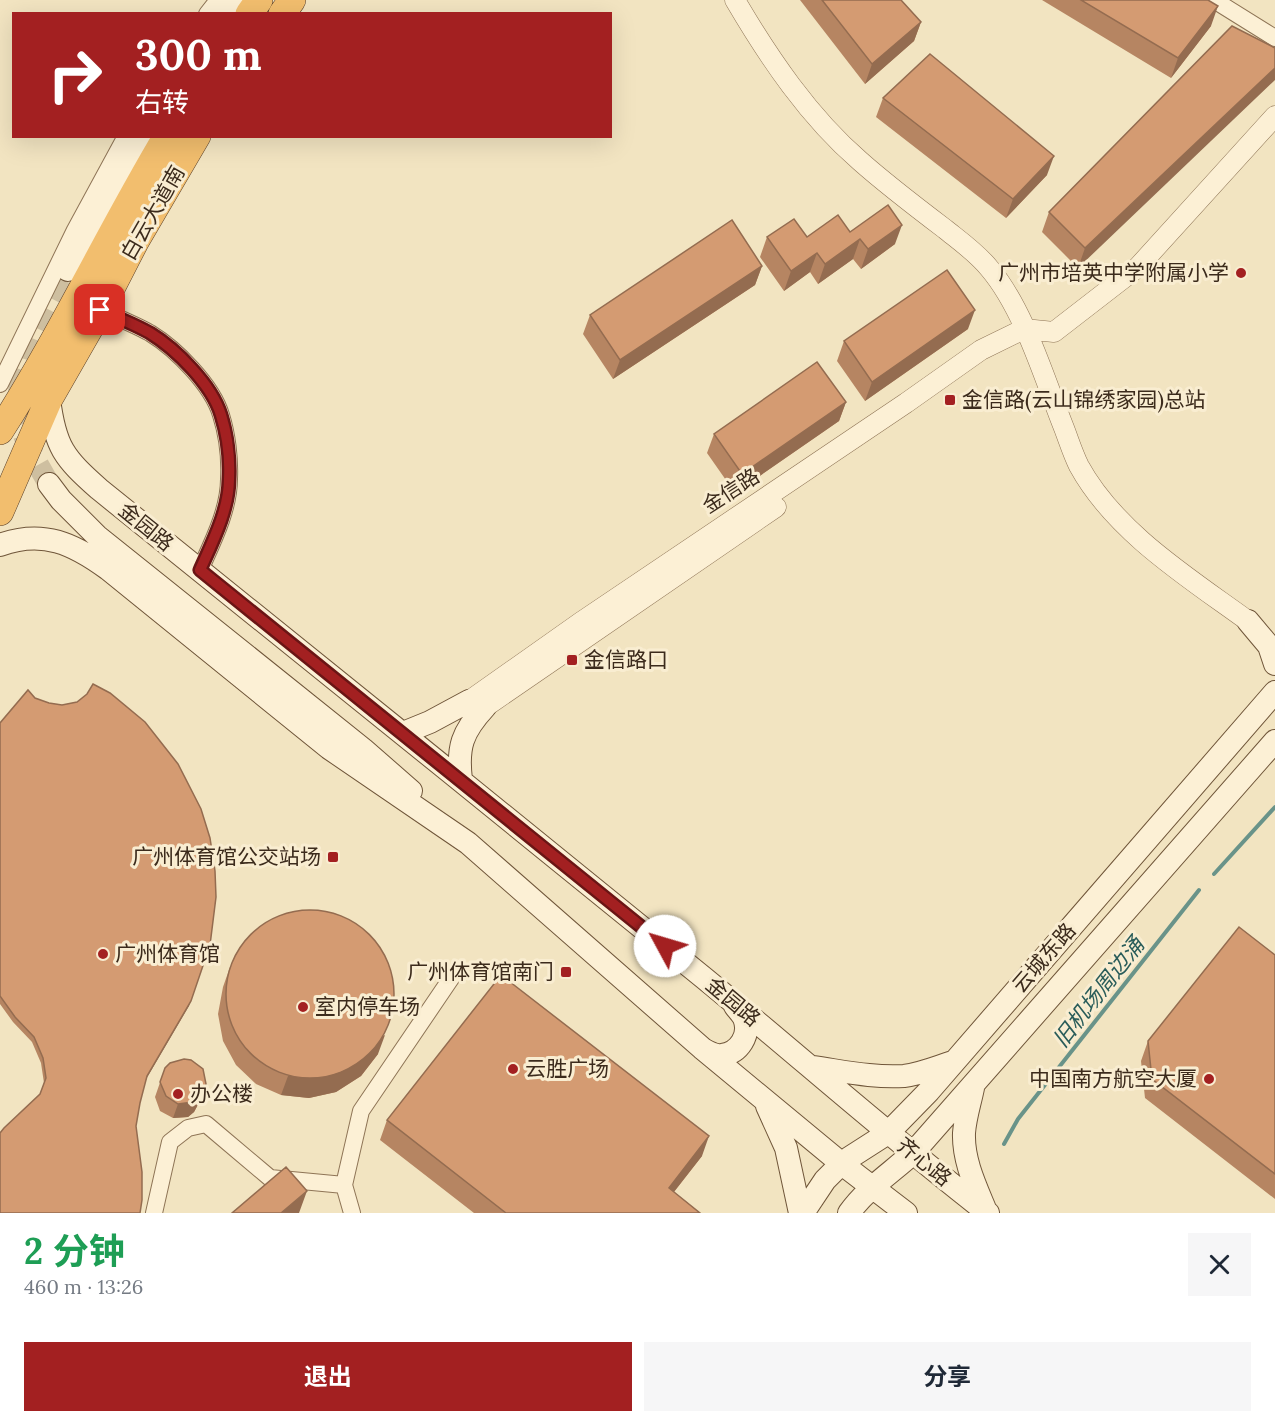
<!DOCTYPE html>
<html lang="zh">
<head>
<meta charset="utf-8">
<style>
	body { margin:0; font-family:Lora,"Noto Sans SC",serif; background:#f6f6f7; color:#1f2937; height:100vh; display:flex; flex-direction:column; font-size:22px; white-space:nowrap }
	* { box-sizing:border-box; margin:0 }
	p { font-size:20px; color:#747a83 }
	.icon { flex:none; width:33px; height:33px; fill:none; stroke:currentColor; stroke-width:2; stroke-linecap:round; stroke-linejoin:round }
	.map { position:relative; height:1213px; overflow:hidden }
	.sheet { display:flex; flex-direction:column; background:#fff; flex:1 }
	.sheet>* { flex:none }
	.hud { position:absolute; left:12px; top:12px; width:600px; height:126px; border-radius:0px; box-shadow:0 6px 24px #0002; background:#a32021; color:#fff; overflow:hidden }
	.pin { position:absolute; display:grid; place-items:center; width:51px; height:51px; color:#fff; margin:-26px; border-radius:12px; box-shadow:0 3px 9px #0006 }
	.me { position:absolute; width:66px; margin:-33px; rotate:309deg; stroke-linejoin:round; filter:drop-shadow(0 0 4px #0008) }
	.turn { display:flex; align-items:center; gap:21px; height:126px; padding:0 24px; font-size:27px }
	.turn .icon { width:78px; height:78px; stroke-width:2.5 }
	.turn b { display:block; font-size:42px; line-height:51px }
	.round { display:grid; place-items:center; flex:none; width:63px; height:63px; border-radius:0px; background:#f6f6f7 }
	.overview { display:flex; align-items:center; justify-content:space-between; height:102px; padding:0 24px }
	h1 { font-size:36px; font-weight:700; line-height:45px; color:#1e9e55 }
	.cta { display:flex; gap:12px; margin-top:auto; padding:12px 24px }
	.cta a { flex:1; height:69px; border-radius:0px; background:#a32021; color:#fff; font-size:24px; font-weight:700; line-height:69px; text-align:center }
	.cta a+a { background:#f6f6f7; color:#1f2937 }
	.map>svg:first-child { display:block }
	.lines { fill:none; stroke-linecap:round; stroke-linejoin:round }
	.stream { stroke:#699389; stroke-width:4 }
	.secondary-tunnel { stroke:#cebfa0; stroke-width:22; stroke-dasharray:22 11; stroke-linecap:butt }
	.minor-casing { stroke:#8e7456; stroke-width:18 }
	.tertiary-casing { stroke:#8e7456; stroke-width:21 }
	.secondary-casing { stroke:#6f5539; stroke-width:24 }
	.trunk-casing { stroke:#5b412b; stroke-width:28 }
	.minor { stroke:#fcf0d5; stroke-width:16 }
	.tertiary { stroke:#fcf0d5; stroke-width:20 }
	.secondary { stroke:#fcf0d5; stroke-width:22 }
	.trunk { stroke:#f2be6e; stroke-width:27 }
	.wall { fill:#b68562 }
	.shaded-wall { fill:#946c50 }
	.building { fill:#d49b72; stroke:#946c50; stroke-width:1.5 }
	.route-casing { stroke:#6a1515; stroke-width:15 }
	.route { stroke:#a32021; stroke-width:10 }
	.poi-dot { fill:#a32021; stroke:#f9edd1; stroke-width:2 }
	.labels { text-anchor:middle; stroke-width:6; stroke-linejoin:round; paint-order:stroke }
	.street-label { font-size:21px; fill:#3c2b1c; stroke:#f9edd1 }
	.poi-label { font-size:21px; fill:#3c2b1c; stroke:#f9edd1; text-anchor:start }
	.water-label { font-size:22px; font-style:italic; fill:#2a5d5a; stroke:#f9edd1 }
</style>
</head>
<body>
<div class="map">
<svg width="1275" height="1213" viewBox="0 0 1275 1213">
	<rect width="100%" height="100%" fill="#f2e4c1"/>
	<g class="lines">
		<!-- stream -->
		<path class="stream" d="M 1214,874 L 1275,807
			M 1004,1144 L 1018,1119 L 1199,890"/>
		<!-- secondary-tunnel -->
		<path class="secondary-tunnel" d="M 49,484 C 40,468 30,452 24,435 C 4,376 44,321 68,270"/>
		<defs>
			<path id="minor" d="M 1214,0 L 1275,38
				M 207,14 L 218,0
				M 100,310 C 116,317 134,324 150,333 C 176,349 212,385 221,415 C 227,434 230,459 229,479 C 229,510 212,543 200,570
				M 0,384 L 75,230 L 126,136
				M 154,1213 L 170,1142 L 188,1128 L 206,1124 L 270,1178 L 344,1185
				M 352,1213 L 344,1185 L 361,1111 L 456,971"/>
			<path id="tertiary" d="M 735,0 C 769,58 809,117 860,161 C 887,185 916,207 945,229 C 960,241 977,253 989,268 C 1024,309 1044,378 1064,428 C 1069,441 1073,454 1079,466 C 1115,532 1189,578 1248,621
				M 1024,329 L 1054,332 L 1138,267 L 1275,116
				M 469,701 L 581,622 L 906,403 L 981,350 L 1024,329
				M 485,707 L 776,507"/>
			<path id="secondary" d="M 224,14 L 235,0
				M 68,270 L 144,136
				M 49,399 C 55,447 64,458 99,489 C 301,652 503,814 704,978 C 799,1056 891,1138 988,1213
				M 49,484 L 61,500 L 97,536 L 363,749 L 411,791
				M 0,545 C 43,529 74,544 108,569 L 329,748 L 468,843 L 703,1049 L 842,1164 L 906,1213
				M 1248,621 L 1269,646 L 1275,664
				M 403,733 L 430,722 L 469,701
				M 461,780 C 457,747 462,732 485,707
				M 703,1049 C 708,1052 716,1056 722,1055 C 739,1053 751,1035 744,1018 C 742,1014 738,1010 735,1006
				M 812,1067 C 842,1071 873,1078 904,1076 C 921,1074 937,1067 953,1062
				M 973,1088 C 970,1103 965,1118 964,1133 C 963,1160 975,1185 985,1209
				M 767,1106 L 786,1148 L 800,1213
				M 803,1213 L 825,1180 L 835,1170 L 849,1158 L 888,1133 L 929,1091 L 1275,692
				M 849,1213 C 866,1189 891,1173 913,1153 L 1275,741"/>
			<path id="trunk" d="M 249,14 L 259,0
				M 282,14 L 292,0
				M 0,431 C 61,336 109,233 167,136
				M 0,512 L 49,399 L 100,310 L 135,242 L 197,136"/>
		</defs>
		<!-- minor casing -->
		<use href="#minor" class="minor-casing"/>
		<!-- tertiary casing -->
		<use href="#tertiary" class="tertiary-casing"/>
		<!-- secondary casing -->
		<use href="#secondary" class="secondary-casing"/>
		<!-- trunk casing -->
		<use href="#trunk" class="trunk-casing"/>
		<!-- minor -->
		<use href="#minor" class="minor"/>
		<!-- tertiary -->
		<use href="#tertiary" class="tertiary"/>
		<!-- secondary -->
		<use href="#secondary" class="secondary"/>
		<!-- trunk -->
		<use href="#trunk" class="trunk"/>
	</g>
	<!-- wall -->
	<path class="wall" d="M 800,0 L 901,0 L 921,22 L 914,41 L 865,84 Z
		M 1042,0 L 1208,0 L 1211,26 L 1171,78 Z
		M 1232,26 L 1078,268 L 1042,232 L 1049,212 Z
		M 883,98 L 1047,175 L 1006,218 L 876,117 Z
		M 850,232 L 895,244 L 861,269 L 853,259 L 818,284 L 810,272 L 784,291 L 760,257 L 767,237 L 807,237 Z
		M 762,266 L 755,285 L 613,379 L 583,334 L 590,315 Z
		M 968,329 L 865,401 L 837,361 L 844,341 Z
		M 846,402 L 839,421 L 735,493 L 707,453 L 714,434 Z
		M 0,723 L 189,1006 L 40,1094 L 44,1083 L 41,1063 L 32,1042 L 13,1022 L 0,1004 Z
		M 1275,955 L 1275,1199 L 1145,1098 L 1141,1061 L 1148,1041 Z
		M 230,967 L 378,1054 L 361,1076 L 336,1092 L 309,1098 L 281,1095 L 256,1084 L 236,1065 L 223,1041 L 218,1014 L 223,987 Z
		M 165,1068 L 206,1084 L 201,1099 L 194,1112 L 188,1117 L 173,1118 L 160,1111 L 155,1097 Z
		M 387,1120 L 702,1156 L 674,1192 L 700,1213 L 474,1213 L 380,1140 Z"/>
	<!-- shaded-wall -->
	<path class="shaded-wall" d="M 1218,6 L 1211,26 L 1171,78 L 1178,58 Z
		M 921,22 L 914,41 L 865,84 L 872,64 Z
		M 1275,68 L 1275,80 L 1078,268 L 1085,248 Z
		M 1054,156 L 1047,175 L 1006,218 L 1013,199 Z
		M 902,225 L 895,244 L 861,269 L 868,249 Z
		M 860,239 L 853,259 L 818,284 L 825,264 Z
		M 817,253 L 810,272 L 784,291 L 791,271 Z
		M 762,266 L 755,285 L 613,379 L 620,360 Z
		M 975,310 L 968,329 L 865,401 L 872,382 Z
		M 846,402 L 839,421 L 735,493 L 742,474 Z
		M 191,1001 L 189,1006 L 145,1081 L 147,1076 Z
		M 385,1035 L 378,1054 L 361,1076 L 336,1092 L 309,1098 L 281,1095 L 288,1076 Z
		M 206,1084 L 201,1099 L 194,1112 L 188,1117 L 173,1118 L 178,1104 Z
		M 709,1136 L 702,1156 L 662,1207 L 669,1188 Z
		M 307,1191 L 299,1213 L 281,1213 Z"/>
	<!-- building -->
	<path class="building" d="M 822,0 L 901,0 L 921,22 L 872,64 Z
		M 1081,0 L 1208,0 L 1218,6 L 1178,58 Z
		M 1232,26 L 1275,48 L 1275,68 L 1085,248 L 1049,212 Z
		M 930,54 L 1054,156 L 1013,199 L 883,98 Z
		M 888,205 L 902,225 L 868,249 L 860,239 L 825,264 L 817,253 L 791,271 L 767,237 L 794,219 L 807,237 L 838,215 L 850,232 Z
		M 732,220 L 762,266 L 620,360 L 590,315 Z
		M 947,270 L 975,310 L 872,382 L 844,341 Z
		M 817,362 L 846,402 L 742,474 L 714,434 Z
		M 93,684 L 110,693 L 145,722 L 178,764 L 201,809 L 210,838 L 215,871 L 216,897 L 210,945 L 191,1001 L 147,1076 L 140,1103 L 136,1126 L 142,1172 L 142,1200 L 140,1213 L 0,1213 L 0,1133 L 4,1128 L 40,1094 L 46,1078 L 43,1058 L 34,1037 L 15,1017 L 0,996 L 0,723 L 28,690 L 35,698 L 49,703 L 62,705 L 77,702 L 87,694 Z
		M226 994a84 84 0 1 1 168 0a84 84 0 1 1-168 0Z
		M 1239,927 L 1275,955 L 1275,1174 L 1152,1079 L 1148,1041 Z
		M 501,975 L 709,1136 L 669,1188 L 700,1213 L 506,1213 L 387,1120 Z
		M 184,1059 L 191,1060 L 203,1069 L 206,1084 L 200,1098 L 193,1102 L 178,1104 L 166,1096 L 160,1082 L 165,1068 L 170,1063 Z
		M 286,1167 L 307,1191 L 281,1213 L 232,1213 Z"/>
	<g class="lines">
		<defs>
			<path id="route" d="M 100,310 C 116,317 134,324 150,333 C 176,349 212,385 221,415 C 227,434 230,459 229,479 C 229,510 212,543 200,570 L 665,946"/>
		</defs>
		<!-- route casing -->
		<use href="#route" class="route-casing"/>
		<!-- route -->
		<use href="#route" class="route"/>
	</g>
	<!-- markers -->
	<g class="poi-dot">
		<circle cx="1241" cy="273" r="6"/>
		<rect x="944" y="394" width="12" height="12" rx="3"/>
		<rect x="566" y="654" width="12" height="12" rx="3"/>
		<rect x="327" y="851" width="12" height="12" rx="3"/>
		<circle cx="103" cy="954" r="6"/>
		<rect x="560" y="966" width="12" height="12" rx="3"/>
		<circle cx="303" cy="1007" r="6"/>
		<circle cx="513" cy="1069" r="6"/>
		<circle cx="1209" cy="1079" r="6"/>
		<circle cx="178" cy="1094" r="6"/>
	</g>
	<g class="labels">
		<!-- street labels -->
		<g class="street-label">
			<text transform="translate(153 213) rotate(-60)" y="7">白云大道南</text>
			<text transform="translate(731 491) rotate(-33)" y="7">金信路</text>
			<text transform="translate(146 527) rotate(39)" y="7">金园路</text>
			<text transform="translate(1044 958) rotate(-49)" y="7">云城东路</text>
			<text transform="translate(733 1002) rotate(40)" y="7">金园路</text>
			<text transform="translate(924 1162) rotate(39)" y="7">齐心路</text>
		</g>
		<!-- poi labels -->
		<g class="poi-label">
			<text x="1229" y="280" text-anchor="end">广州市培英中学附属小学</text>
			<text x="962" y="407">金信路(云山锦绣家园)总站</text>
			<text x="584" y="667">金信路口</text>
			<text x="321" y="864" text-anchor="end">广州体育馆公交站场</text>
			<text x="115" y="961">广州体育馆</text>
			<text x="554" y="979" text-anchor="end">广州体育馆南门</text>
			<text x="315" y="1014">室内停车场</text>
			<text x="525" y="1076">云胜广场</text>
			<text x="1197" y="1086" text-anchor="end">中国南方航空大厦</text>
			<text x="190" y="1101">办公楼</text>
		</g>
		<!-- water labels -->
		<g class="water-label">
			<text transform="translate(1098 992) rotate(-52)" y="8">旧机场周边涌</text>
		</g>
	</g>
</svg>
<div class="pin" style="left:100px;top:310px;background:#d93025"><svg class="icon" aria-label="arrive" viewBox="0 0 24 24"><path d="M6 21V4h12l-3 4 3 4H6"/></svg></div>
<svg class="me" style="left:665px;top:946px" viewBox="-20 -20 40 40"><circle r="19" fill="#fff"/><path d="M0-13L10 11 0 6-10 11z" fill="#a32021"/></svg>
<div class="hud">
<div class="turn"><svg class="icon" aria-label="right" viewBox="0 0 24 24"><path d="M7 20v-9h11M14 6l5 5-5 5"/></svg><div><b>300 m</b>右转</div></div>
</div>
</div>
<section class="sheet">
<div class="overview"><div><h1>2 分钟</h1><p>460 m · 13:26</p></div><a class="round"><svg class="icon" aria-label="close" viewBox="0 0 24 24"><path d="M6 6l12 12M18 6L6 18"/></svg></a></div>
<div class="cta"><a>退出</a><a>分享</a></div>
</section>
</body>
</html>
